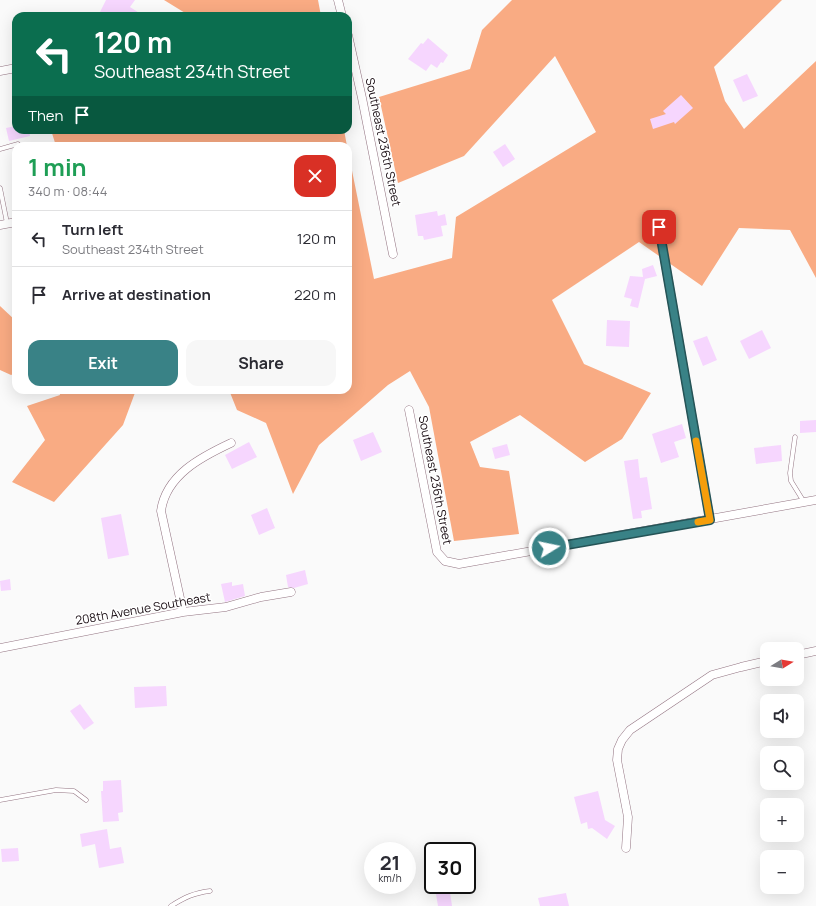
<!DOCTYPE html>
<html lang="en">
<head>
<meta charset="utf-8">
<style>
	body { margin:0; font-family:Manrope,sans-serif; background:#f7f7f7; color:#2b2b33; height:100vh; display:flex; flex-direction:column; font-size:15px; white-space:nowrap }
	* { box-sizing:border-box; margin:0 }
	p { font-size:13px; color:#7c7c81 }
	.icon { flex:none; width:22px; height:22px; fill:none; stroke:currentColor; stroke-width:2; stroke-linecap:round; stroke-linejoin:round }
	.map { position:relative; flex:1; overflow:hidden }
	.panel { position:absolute; left:12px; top:142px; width:340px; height:252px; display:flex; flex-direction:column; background:#fff; border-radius:12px; box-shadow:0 4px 16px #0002 }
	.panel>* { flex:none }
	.top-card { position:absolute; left:12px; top:12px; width:340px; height:122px; border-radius:12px; box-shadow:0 4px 16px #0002; background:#0b6e4f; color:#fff; overflow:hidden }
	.needle { width:26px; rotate:79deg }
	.buttons { position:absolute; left:760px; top:642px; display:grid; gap:8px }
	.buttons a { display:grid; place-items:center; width:44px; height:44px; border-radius:8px; background:#fff; box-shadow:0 4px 16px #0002; font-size:20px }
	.speed { position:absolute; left:364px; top:842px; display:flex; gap:8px; font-size:20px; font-weight:700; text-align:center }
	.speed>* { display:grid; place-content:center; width:52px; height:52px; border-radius:50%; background:#fff; box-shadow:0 4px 16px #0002; line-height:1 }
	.speed small { font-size:10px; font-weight:400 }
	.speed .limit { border:2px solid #111; border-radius:6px; background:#fff; color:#111 }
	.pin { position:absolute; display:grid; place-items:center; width:34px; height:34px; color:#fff; margin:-17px; border-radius:8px; box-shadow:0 2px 6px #0006 }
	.me { position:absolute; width:44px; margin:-22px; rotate:80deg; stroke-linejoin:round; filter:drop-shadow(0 0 3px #0008) }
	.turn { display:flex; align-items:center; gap:14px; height:84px; padding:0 16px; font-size:18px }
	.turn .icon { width:52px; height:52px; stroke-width:2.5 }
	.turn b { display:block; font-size:28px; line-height:34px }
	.then { display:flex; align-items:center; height:38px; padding:0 16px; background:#0003; gap:8px; font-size:15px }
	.round { display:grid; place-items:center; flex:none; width:42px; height:42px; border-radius:12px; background:#f7f7f7 }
	.summary { display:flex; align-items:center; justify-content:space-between; height:68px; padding:0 16px }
	h1 { font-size:24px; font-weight:700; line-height:30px; color:#1e9e55 }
	.button { display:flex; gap:8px; margin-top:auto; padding:8px 16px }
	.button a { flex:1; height:46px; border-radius:12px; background:#398286; color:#fff; font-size:16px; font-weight:700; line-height:46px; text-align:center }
	.button a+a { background:#f7f7f7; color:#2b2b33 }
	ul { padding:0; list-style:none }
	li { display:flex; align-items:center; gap:12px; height:56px; padding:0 16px; border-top:1px solid #e1e1e2 }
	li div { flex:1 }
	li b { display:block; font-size:15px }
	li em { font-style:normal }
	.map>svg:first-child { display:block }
	.forest { fill:#f9ab83 }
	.building { fill:#f6d6fe }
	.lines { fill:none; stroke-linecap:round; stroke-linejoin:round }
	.lane-casing { stroke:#937482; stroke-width:5 }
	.street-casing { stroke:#937482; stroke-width:9 }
	.lane { stroke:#fff; stroke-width:4 }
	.street { stroke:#fff; stroke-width:8 }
	.route-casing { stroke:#255457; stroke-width:10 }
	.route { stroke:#398286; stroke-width:7 }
	.slow { stroke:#f59e0b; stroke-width:7 }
	.labels { text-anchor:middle; stroke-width:3; stroke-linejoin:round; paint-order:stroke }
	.street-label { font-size:12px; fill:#1a0e14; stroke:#fff }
</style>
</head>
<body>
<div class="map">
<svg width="816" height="906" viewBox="0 0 816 906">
	<rect width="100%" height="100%" fill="#fafafa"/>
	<!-- forest -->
	<path class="forest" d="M 164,0 L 318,0 L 321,16 L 190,16 Z
		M 512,0 L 782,0 L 714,67 L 725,101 L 744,129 L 816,61 L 816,278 L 790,230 L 739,228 L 702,286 L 639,242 L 552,300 L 584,364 L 651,393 L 622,439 L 585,462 L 520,415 L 470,442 L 480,467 L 509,471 L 519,534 L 454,541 L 429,407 L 410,371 L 388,385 L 319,445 L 293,494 L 266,423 L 237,410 L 229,390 L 348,390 L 348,151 L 374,279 L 452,258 L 456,217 L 596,132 L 555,56 L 464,156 L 398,183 L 379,97 L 470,69 L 482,30 Z
		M 51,130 L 344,130 L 347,146 L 56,146 Z
		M 0,306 L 16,321 L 16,373 L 11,375 L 0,370 Z
		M 59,390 L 136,390 L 123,425 L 54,502 L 12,482 L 45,440 L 27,406 L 60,395 Z"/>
	<!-- building -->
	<path class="building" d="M 106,0 L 135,0 L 130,7 L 144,16 L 107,16 L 100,12 Z
		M 428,38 L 448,55 L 443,63 L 441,62 L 437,68 L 431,64 L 426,71 L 408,59 L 421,43 L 423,44 Z
		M 747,74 L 758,96 L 743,102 L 733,80 Z
		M 681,95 L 693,108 L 675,124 L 674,122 L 653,129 L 650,119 L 666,114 L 663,111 Z
		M 16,126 L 16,130 L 29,130 L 30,136 L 9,141 L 6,128 Z
		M 505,144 L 515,159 L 503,167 L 493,152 Z
		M 437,211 L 438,216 L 445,214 L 447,225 L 441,226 L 443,236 L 424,240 L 423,236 L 418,236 L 415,215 Z
		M 653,265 L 657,276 L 645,279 L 638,308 L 630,306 L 632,299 L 624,297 L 630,276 L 643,277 L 642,269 Z
		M 607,320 L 630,321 L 629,347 L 606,346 Z
		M 762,330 L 771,348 L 749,359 L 740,341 Z
		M 707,336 L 717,360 L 703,366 L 693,341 Z
		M 816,420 L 816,432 L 800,433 L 800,421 Z
		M 682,424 L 686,438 L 674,442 L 679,457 L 661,463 L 652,434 Z
		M 373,432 L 382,452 L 361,461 L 353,440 Z
		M 249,442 L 257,457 L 232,469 L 225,455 Z
		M 507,444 L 510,455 L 495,459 L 492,448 Z
		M 781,445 L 782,461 L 756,464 L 754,448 Z
		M 638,459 L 640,478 L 647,477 L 652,509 L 641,511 L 642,518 L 633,519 L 624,461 Z
		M 267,508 L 275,528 L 259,535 L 251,515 Z
		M 121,514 L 129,555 L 108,559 L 101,518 Z
		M 305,570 L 308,584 L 294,588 L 288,587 L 286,575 Z
		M 10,579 L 11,590 L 1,591 L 0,581 Z
		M 232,582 L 232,586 L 243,584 L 245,596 L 225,602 L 221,584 Z
		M 166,686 L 167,706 L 135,708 L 134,687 Z
		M 80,704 L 94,723 L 84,730 L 70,711 Z
		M 121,780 L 123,812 L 118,813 L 119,821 L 103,822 L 101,791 L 103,791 L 103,781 Z
		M 598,791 L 605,820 L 615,826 L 607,839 L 592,828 L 588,829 L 587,822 L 581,824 L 574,797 Z
		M 107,829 L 110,849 L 121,847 L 124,863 L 99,868 L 95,844 L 82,847 L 80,834 Z
		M 18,848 L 19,861 L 2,862 L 1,849 Z
		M 450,892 L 452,906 L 438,906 L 436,894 Z
		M 566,893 L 569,906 L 540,906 L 538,898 Z"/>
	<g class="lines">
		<defs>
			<path id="lane" d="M 0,149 L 18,144
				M 0,188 L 7,223
				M 795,437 L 790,473 L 791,481 L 804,502
				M 0,800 L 56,790 L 74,791 L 86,800
				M 171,906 C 185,897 194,893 210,891"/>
			<path id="street" d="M 338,0 L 342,16
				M 348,35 L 362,98 L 393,254
				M 0,71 L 16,68
				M 0,225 L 16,222
				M 659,227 L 710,520
				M 409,410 L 437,552 L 445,561 L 459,564 L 816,500
				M 183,612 L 161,511 C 166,475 201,457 231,443
				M 0,648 L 183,612 L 226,607 L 261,597 L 291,592
				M 797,655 L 816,651
				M 626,848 L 628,817 L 617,760 L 618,749 L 622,740 L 630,730 L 712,675 L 741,667 L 767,661"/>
		</defs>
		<!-- lane casing -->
		<use href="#lane" class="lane-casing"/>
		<!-- street casing -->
		<use href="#street" class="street-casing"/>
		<!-- lane -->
		<use href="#lane" class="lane"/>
		<!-- street -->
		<use href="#street" class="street"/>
	</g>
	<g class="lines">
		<defs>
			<path id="route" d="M 549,548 L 710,520 L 659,227"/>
		</defs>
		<!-- route casing -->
		<use href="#route" class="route-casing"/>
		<!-- route -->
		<use href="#route" class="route"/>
		<!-- slow -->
		<path class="slow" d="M 696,441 L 710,520 L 698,522"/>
	</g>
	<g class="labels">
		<!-- street labels -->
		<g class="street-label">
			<text transform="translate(383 142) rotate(78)" y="4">Southeast 236th Street</text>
			<text transform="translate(435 480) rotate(79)" y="4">Southeast 236th Street</text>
			<text transform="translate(143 609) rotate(-10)" y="4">208th Avenue Southeast</text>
		</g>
	</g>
</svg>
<div class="buttons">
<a><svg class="needle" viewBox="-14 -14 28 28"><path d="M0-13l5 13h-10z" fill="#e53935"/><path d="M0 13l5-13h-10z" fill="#7c7c81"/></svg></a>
<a><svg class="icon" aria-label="sound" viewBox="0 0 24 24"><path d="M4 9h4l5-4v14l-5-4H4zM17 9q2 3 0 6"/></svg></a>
<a><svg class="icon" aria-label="search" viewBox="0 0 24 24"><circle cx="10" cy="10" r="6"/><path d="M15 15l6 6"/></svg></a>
<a>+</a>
<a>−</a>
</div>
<div class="speed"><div>21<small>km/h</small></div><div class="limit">30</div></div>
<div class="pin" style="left:659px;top:227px;background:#d93025"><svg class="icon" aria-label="arrive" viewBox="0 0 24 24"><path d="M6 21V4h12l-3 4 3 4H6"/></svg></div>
<svg class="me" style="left:549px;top:548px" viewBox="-20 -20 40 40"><circle r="17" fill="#398286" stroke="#fff" stroke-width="3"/><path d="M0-11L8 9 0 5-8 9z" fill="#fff"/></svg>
<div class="top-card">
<div class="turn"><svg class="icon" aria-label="left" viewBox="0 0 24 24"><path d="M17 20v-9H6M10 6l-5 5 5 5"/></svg><div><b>120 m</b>Southeast 234th Street</div></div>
<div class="then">Then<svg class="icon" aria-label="arrive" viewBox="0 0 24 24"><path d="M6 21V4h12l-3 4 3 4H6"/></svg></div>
</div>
<section class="panel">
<div class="summary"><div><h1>1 min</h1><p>340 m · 08:44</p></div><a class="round" style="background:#d93025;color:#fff"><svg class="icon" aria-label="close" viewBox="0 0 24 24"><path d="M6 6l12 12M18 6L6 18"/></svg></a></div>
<ul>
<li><svg class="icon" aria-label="left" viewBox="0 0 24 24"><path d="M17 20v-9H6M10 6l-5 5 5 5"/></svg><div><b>Turn left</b><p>Southeast 234th Street</p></div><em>120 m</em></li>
<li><svg class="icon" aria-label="arrive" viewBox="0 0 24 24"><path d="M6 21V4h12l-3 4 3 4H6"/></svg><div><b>Arrive at destination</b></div><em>220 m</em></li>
</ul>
<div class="button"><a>Exit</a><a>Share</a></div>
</section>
</div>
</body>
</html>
